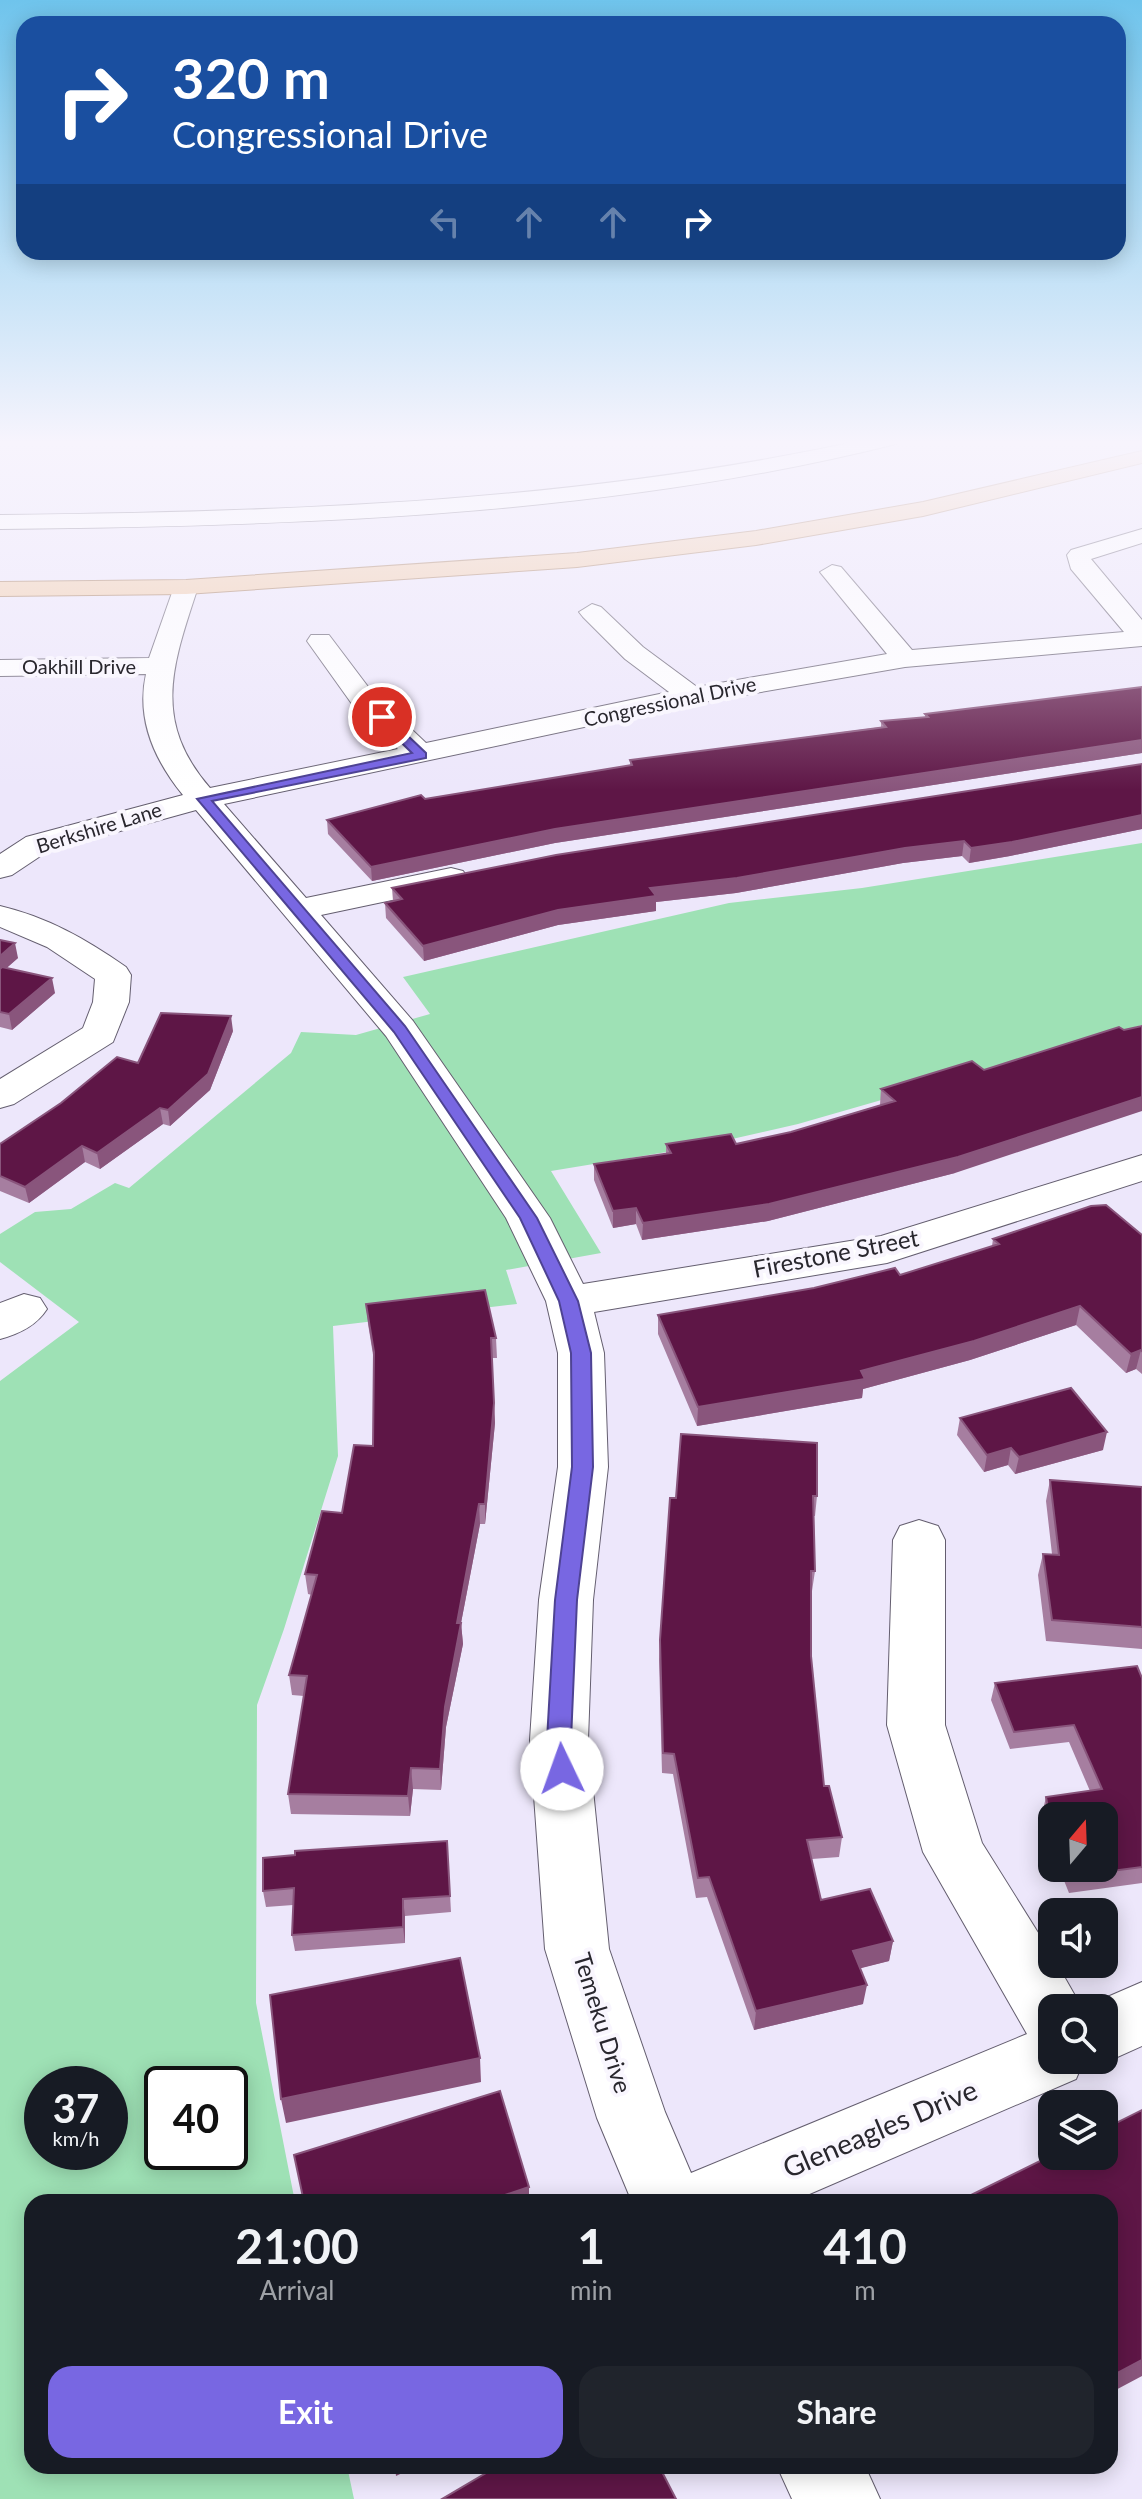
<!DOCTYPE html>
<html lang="en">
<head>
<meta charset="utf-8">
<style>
	body { margin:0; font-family:Lato,sans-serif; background:#20242c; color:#f1f3f6; height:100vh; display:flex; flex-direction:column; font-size:30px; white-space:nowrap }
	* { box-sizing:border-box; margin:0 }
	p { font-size:26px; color:#9ea1a6 }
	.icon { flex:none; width:44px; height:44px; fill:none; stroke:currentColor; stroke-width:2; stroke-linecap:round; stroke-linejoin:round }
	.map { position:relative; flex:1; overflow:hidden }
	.side { position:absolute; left:24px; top:2194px; width:1094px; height:280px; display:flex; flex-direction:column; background:#171b24; border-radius:24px; box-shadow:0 4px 20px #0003 }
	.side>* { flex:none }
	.top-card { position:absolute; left:16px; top:16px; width:1110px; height:244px; border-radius:24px; box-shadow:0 4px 20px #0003; background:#1a4fa0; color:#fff; overflow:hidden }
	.needle { width:52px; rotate:19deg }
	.controls { position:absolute; left:1038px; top:1802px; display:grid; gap:16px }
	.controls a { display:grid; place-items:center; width:80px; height:80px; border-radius:16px; background:#171b24; box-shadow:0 4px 20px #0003; font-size:40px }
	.speed { position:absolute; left:24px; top:2066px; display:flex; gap:16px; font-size:40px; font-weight:700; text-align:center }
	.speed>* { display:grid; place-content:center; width:104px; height:104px; border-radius:50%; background:#171b24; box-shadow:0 4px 20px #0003; line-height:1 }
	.speed small { font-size:20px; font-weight:400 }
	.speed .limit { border:4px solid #111; border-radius:12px; background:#fff; color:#111 }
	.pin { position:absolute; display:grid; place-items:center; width:68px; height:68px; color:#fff; margin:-34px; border:4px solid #fff; border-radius:50%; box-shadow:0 2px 8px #0007 }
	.me { position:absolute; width:88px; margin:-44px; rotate:357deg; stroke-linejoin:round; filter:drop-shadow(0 0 6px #0008) }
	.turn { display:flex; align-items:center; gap:28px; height:168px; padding:0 24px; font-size:36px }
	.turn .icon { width:104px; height:104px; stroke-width:2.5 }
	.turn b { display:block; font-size:56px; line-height:68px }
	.lanes { display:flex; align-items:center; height:76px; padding:0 24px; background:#0003; justify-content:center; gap:40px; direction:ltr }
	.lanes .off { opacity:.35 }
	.eta { display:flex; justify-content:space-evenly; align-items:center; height:136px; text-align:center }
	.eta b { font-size:48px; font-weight:700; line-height:56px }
	.action { display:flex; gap:16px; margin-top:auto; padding:16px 24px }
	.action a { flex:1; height:92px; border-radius:24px; background:#7867e2; color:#fff; font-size:32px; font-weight:700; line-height:92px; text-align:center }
	.action a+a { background:#20242c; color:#f1f3f6 }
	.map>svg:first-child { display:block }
	.green { fill:#9ee1b5; fill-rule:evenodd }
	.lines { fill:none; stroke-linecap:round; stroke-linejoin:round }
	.minor-casing { stroke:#645e6f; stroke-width:2 }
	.major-casing { stroke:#a67c5a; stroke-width:2 }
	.minor { fill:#fff; fill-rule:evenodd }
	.major { fill:#f2ccaa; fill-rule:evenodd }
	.wall { fill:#a67ea0 }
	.shaded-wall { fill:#89557c }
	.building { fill:#5e1646; stroke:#89557c; stroke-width:2 }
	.route { fill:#7867e2; stroke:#4e4393; stroke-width:2 }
	.labels { text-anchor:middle; stroke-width:8; stroke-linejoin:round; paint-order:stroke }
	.far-street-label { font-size:20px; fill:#29272e; stroke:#f9f6fe }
	.street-label { font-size:24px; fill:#29272e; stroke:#f9f6fe }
	.near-street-label { font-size:28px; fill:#29272e; stroke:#f9f6fe }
</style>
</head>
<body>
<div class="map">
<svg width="1142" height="2499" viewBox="0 0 1142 2499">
	<rect width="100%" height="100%" fill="#ede7fb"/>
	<!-- green -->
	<path class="green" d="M 1142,843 L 1142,1025 L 798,1124 L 697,1147 L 551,1171 L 601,1253 L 506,1270 L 517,1304 L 333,1326 L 338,1456 L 284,1629 L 257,1705 L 256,2003 L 295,2202 L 32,2202 L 32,2466 L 347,2466 L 354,2499 L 0,2499 L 0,1381 L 79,1322 L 0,1262 L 0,1234 L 35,1212 L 71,1209 L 115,1183 L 129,1188 L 291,1053 L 301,1032 L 356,1035 L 430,1014 L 403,977 L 729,903 L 862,888 ZM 42,2084 L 110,2084 L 110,2152 L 42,2152 ZM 162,2084 L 230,2084 L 230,2152 L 162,2152 Z"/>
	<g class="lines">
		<defs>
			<path id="minor" d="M 863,440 L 899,440 L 896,444 C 609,516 295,526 0,529 L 0,515 C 288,512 581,502 863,440 Z
				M 1142,529 L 1142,543 L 1091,559 L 1142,620 L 1142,646 L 905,667 L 692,704 L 224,804 L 306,898 L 451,868 L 463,871 L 468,878 L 463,885 L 321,915 L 413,1021 L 550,1218 L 583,1284 L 881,1236 L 1142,1155 L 1142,1181 L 887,1263 L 594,1312 L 604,1353 L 608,1467 L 593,1600 L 588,1740 L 609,1949 L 665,2112 L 691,2173 L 1027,2034 L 923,1852 L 887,1725 L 893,1540 L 900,1526 L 919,1520 L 938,1526 L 945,1540 L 945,1725 L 982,1843 L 1052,1955 L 1052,1964 L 1057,1964 L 1082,2008 L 1142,1982 L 1142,2046 L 1104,2063 L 1097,2060 L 1104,2060 L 1104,2008 L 1052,2008 L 1052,2060 L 1084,2060 L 1076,2079 L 791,2202 L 632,2202 L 597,2118 L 545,1949 L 530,1740 L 539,1600 L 558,1467 L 558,1353 L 546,1301 L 506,1218 L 386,1036 L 196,810 L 48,851 L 12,875 L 0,878 L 0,854 L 26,837 L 183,795 C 155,761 136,719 146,674 L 0,676 L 0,660 L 149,658 L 174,587 L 177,582 L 195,582 L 198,587 C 173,664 151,720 210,788 L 398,749 L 352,704 L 307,641 L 311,635 L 329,635 L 372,692 L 426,743 L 669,692 L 625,659 L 583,617 L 579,612 L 592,604 L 601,607 L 643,647 L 697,687 L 887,654 L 820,572 L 832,565 L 841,567 L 912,650 L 1124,632 L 1071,569 L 1067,555 L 1071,550 Z
				M 0,906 C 47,917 86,939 126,967 L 131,975 L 129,1002 L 113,1042 L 14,1104 L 0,1108 L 0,1079 L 83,1028 L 93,1002 L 95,979 L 47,947 L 0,927 Z
				M 24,1294 L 40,1298 L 47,1309 C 36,1326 19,1334 0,1339 L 0,1303 Z
				M 777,2466 L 865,2466 L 880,2499 L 792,2499 Z"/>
			<path id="major" d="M 1142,451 L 1142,463 L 923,516 L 756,545 L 577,567 L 186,594 L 0,596 L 0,582 L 186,580 L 577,553 L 756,531 L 923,502 Z"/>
		</defs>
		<!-- minor casing -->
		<use href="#minor" class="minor-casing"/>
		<!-- major casing -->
		<use href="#major" class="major-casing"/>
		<!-- minor -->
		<use href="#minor" class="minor"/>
		<!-- major -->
		<use href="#major" class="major"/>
	</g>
	<!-- wall -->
	<path class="wall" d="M 1142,687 L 1142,753 L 555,843 L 372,881 L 328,834 L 327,820 L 425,799 L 630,765 L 630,760 L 881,727 L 881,721 L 925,717 L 925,714 Z
		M 1142,764 L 1142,829 L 1010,856 L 969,863 L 962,856 L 903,863 L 736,893 L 656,902 L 656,911 L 558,925 L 424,961 L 386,918 L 385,903 L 393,901 L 392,888 Z
		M 0,940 L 18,958 L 6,968 L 55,993 L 12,1030 L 0,1027 Z
		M 233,1031 L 210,1090 L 170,1126 L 163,1124 L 100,1169 L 85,1162 L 29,1203 L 0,1191 L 0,1144 L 138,1063 Z
		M 972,1061 L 955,1173 L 768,1221 L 642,1240 L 636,1224 L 613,1228 L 594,1180 L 594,1164 L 666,1154 L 666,1144 L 736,1144 L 791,1132 L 880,1105 L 881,1089 Z
		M 1142,1235 L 1142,1374 L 1136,1369 L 1126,1373 L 1076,1325 L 970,1360 L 863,1389 L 862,1398 L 697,1426 L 658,1334 L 658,1315 L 900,1275 L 992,1246 L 993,1239 Z
		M 366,1304 L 496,1338 L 497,1358 L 492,1358 L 495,1423 L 485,1524 L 480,1524 L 461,1623 L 463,1644 L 446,1727 L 441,1790 L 413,1789 L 410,1816 L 291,1814 L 288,1794 L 304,1696 L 292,1695 L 289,1675 L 312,1595 L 308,1594 L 305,1574 L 342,1513 L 373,1446 L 374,1361 L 368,1324 Z
		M 960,1418 L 1103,1450 L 1015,1474 L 1008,1465 L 984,1472 L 957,1435 Z
		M 1050,1480 L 1142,1487 L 1142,1649 L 1046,1641 L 1038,1575 L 1043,1554 L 1052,1554 L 1046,1501 Z
		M 817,1496 L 815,1516 L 814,1516 L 815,1571 L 812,1591 L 811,1591 L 811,1656 L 824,1786 L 842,1837 L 839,1857 L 812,1859 L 821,1900 L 893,1941 L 889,1961 L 860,1968 L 863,2004 L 754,2030 L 707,1897 L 696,1898 L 673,1774 L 662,1773 L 659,1660 L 660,1640 L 676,1498 Z
		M 1142,1678 L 1142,1883 L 1069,1893 L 1059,1868 L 1104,1868 L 1052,1816 L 1052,1850 L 1044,1831 L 1042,1814 L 1046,1797 L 1090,1791 L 1069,1742 L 1010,1749 L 991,1700 L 995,1683 Z
		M 447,1841 L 451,1912 L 405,1916 L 405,1943 L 295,1951 L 292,1935 L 293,1905 L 266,1907 L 263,1891 Z"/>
	<!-- shaded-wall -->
	<path class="shaded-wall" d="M 1142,740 L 1142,753 L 555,843 L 372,881 L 371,867 L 555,829 Z
		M 1142,815 L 1142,829 L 1010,856 L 969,863 L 971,848 Z
		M 964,841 L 962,856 L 903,863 L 736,893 L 656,902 L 656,911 L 558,925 L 424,961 L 423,946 L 558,910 L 650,888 L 905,848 Z
		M 15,943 L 18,958 L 0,974 L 0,956 Z
		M 52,978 L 55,993 L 12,1030 L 9,1014 Z
		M 231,1016 L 233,1031 L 210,1090 L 170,1126 L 168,1110 Z
		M 1142,1097 L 1142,1111 L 955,1173 L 768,1221 L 642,1240 L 643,1223 Z
		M 160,1108 L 163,1124 L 100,1169 L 97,1153 Z
		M 82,1146 L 85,1162 L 29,1203 L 25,1187 Z
		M 636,1208 L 636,1224 L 613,1228 L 613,1211 Z
		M 1080,1306 L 1076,1325 L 970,1360 L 863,1389 L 862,1398 L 697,1426 L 698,1407 L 861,1371 Z
		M 1141,1350 L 1136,1369 L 1126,1373 L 1131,1354 Z
		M 494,1403 L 495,1423 L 485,1524 L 485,1504 Z
		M 1107,1432 L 1103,1450 L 1015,1474 L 1019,1457 Z
		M 1011,1448 L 1008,1465 L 984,1472 L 987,1455 Z
		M 479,1504 L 480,1524 L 461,1623 L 463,1644 L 446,1727 L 441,1790 L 440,1769 L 445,1707 L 457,1623 Z
		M 411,1768 L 413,1789 L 410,1816 L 408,1796 Z
		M 403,1899 L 405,1916 L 405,1943 L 403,1927 Z
		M 893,1941 L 889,1961 L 850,1971 L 853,1951 Z
		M 867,1985 L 863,2004 L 754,2030 L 756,2011 Z
		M 480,2058 L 481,2082 L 286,2123 L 281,2099 Z
		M 529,2187 L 529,2202 L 484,2202 Z
		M 1142,2360 L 1142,2376 L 1110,2393 L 1110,2377 Z
		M 395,2466 L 417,2466 L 396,2476 Z"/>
	<!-- building -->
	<path class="building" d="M 1142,687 L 1142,740 L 555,829 L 371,867 L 327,820 L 421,795 L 425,799 L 632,765 L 630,760 L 886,727 L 881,721 L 928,717 L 925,714 Z
		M 1142,764 L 1142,815 L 1012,842 L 971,848 L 964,841 L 905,848 L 737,878 L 650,888 L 656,896 L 558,910 L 423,946 L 385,903 L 402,899 L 392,888 L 556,855 Z
		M 0,940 L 15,943 L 0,956 Z
		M 2,967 L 52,978 L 9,1014 L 0,1012 L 0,969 Z
		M 161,1013 L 231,1016 L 208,1074 L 168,1110 L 160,1108 L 97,1153 L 82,1146 L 25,1187 L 0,1176 L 0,1144 L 61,1103 L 117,1057 L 138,1063 Z
		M 1142,1026 L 1142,1097 L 958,1157 L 769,1204 L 643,1223 L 636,1208 L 613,1211 L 594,1164 L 671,1153 L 666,1144 L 731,1134 L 736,1144 L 791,1132 L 895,1101 L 881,1089 L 972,1061 L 984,1070 L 1119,1027 L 1124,1030 Z
		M 1106,1205 L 1142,1235 L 1142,1351 L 1141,1350 L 1131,1354 L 1080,1306 L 974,1341 L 861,1371 L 865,1379 L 698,1407 L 658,1315 L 814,1288 L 895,1268 L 900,1275 L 999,1244 L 993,1239 L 1091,1206 Z
		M 485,1290 L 496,1338 L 491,1338 L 494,1403 L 485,1504 L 479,1504 L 457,1623 L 461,1623 L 445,1707 L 440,1769 L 411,1768 L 408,1796 L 288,1794 L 307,1676 L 289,1675 L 317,1575 L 305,1574 L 322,1511 L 342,1513 L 354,1445 L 373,1446 L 374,1352 L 366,1304 Z
		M 1071,1388 L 1107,1432 L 1019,1457 L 1011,1448 L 987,1455 L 960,1418 Z
		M 681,1434 L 817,1443 L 817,1496 L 813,1496 L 815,1571 L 811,1571 L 811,1656 L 824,1786 L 829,1786 L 842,1837 L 807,1840 L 821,1900 L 870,1889 L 893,1941 L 853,1951 L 867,1985 L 756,2011 L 709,1877 L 698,1878 L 674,1754 L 663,1753 L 660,1640 L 670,1498 L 676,1498 Z
		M 1050,1480 L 1142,1487 L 1142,1627 L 1052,1620 L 1043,1554 L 1059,1555 Z
		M 1137,1666 L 1142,1678 L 1142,1867 L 1074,1876 L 1071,1868 L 1104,1868 L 1104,1816 L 1052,1816 L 1052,1822 L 1049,1814 L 1046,1797 L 1102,1789 L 1074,1725 L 1014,1732 L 995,1683 Z
		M 447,1841 L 450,1896 L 403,1899 L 403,1927 L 292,1935 L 294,1888 L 263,1891 L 263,1858 L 295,1855 L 295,1851 Z
		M 460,1958 L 480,2058 L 281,2099 L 270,1995 Z
		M 500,2091 L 529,2187 L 484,2202 L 304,2202 L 294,2155 Z
		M 1142,2110 L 1142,2360 L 1110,2377 L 1110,2202 L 957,2202 L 1052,2155 L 1052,2156 L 1104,2156 L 1104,2129 Z
		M 498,2466 L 659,2466 L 676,2499 L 442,2499 Z"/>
	<!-- sky -->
	<linearGradient id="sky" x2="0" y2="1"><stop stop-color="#6fc4ec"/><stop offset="0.56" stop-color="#f7f4fd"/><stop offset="1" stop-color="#f7f4fd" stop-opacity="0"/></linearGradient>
	<rect width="1142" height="790" fill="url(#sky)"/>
	<!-- route -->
	<path class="route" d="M 378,715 L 386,715 L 426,753 L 426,758 L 212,801 L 405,1026 L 537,1218 L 578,1301 L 591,1353 L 593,1467 L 577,1600 L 571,1740 L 574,1769 L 570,1777 L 562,1780 L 553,1777 L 547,1740 L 555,1600 L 572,1467 L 571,1353 L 559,1301 L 520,1218 L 394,1032 L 197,799 L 412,753 L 378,720 Z"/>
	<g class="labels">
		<!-- far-street labels -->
		<g class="far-street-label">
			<text x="79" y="674">Oakhill Drive</text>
			<text transform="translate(670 702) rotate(-12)" y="7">Congressional Drive</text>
			<text transform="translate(99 828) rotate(-17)" y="7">Berkshire Lane</text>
		</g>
		<!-- street labels -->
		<g class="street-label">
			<text transform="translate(836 1254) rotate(-11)" y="8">Firestone Street</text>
			<text transform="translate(602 2023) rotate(73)" y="8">Temeku Drive</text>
		</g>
		<!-- near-street labels -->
		<g class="near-street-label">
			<text transform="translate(880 2129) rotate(-23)" y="10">Gleneagles Drive</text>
		</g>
	</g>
</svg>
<div class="controls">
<a><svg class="needle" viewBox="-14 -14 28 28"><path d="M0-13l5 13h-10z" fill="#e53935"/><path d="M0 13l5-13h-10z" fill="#9ea1a6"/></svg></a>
<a><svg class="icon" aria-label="sound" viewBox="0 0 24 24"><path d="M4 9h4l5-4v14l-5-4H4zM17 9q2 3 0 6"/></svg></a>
<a><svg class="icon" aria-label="search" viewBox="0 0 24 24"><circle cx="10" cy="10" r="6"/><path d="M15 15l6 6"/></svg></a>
<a><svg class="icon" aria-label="layers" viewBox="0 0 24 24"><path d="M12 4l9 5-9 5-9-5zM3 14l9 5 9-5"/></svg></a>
</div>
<div class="speed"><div>37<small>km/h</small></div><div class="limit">40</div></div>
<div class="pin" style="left:382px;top:717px;background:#d93025"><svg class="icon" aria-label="arrive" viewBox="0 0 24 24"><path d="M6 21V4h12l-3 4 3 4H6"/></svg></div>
<svg class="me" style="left:562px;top:1769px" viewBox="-20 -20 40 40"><circle r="19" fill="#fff"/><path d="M0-13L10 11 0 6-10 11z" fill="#7867e2"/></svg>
<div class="top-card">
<div class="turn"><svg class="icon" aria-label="right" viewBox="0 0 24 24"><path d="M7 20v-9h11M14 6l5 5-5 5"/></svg><div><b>320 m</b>Congressional Drive</div></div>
<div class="lanes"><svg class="icon off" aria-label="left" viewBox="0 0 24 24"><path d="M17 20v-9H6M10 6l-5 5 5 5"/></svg><svg class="icon off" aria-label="ahead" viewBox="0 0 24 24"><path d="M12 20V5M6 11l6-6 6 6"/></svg><svg class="icon off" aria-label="ahead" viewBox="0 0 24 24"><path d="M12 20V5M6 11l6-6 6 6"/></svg><svg class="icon" aria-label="right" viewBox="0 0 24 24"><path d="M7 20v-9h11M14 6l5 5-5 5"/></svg></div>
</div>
<section class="side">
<div class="eta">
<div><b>21:00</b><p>Arrival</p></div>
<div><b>1</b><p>min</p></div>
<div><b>410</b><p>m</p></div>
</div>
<div class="action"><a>Exit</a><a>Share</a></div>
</section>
</div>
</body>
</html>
